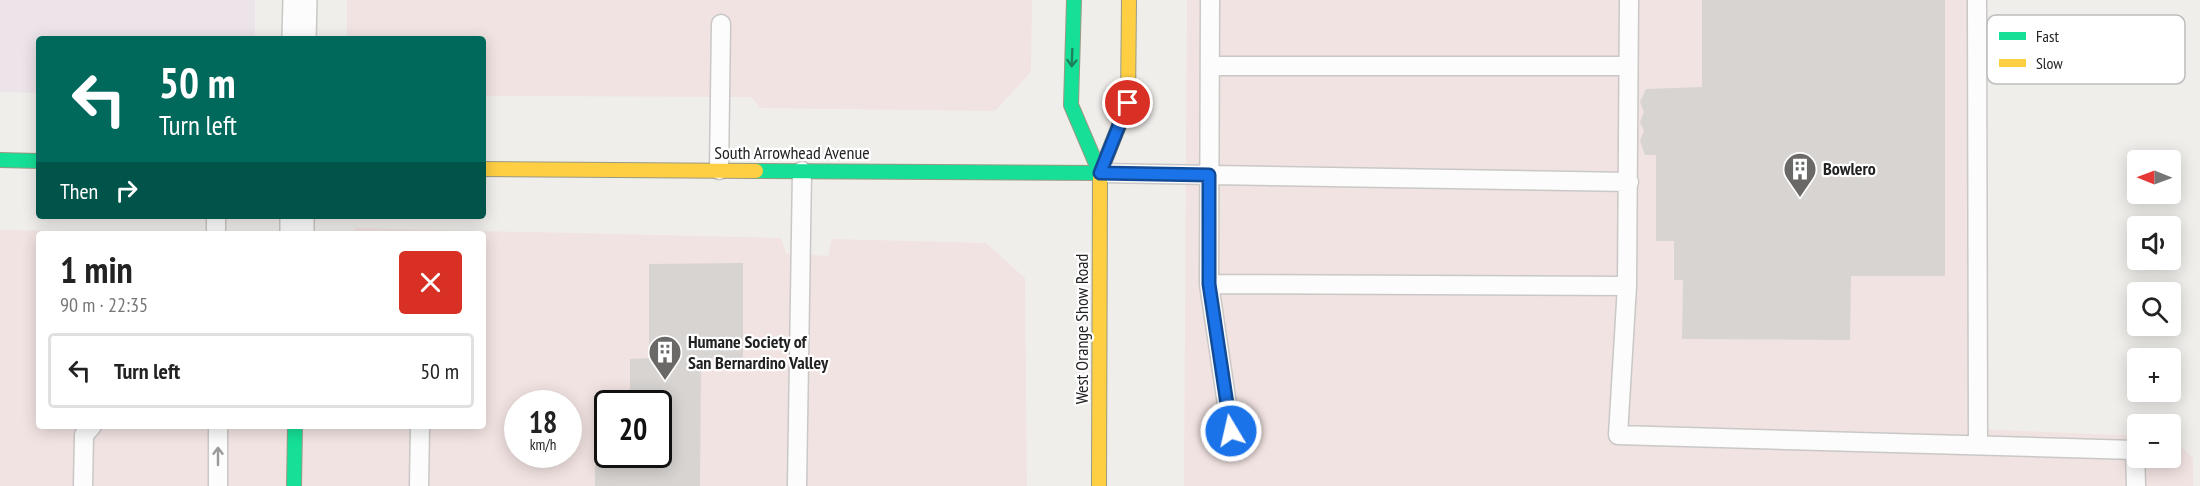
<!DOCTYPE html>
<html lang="en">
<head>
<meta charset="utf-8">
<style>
	body { margin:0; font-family:"PT Sans Narrow",sans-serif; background:#f2f2f2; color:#222; height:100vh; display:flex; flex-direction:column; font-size:22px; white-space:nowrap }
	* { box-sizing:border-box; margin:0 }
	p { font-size:20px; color:#767676 }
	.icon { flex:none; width:33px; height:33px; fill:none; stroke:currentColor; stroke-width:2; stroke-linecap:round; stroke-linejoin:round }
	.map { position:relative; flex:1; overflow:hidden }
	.details { position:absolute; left:36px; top:231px; width:450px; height:198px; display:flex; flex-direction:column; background:#fff; border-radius:6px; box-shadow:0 3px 15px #0003 }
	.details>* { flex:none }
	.top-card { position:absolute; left:36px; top:36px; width:450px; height:183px; border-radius:6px; box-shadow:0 3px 15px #0003; background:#00695c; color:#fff; overflow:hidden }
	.needle { width:39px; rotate:271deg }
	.buttons { position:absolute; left:2127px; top:150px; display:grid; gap:12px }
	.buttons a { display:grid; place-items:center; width:54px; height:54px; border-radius:6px; background:#fff; box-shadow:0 3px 15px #0003; font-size:30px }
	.speed { position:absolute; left:504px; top:390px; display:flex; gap:12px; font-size:30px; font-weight:700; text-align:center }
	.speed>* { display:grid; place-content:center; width:78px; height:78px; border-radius:50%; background:#fff; box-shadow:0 3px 15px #0003; line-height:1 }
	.speed small { font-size:15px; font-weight:400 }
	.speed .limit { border:3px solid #111; border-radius:9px; background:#fff; color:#111 }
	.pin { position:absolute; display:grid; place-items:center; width:51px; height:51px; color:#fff; margin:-26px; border:3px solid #fff; border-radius:50%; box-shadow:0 2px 6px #0007 }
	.me { position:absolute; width:66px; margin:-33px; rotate:351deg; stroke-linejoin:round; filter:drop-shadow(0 0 4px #0008) }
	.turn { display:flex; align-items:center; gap:21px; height:126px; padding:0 24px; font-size:27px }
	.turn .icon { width:78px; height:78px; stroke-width:2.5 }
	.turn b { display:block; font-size:42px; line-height:51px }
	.then { display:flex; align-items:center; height:57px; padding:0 24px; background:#0003; gap:12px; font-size:22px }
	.round { display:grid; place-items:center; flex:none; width:63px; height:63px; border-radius:6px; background:#f2f2f2 }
	.summary { display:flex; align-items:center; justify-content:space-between; height:102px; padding:0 24px }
	h1 { font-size:36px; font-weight:800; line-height:45px }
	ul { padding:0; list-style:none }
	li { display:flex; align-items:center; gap:18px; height:75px; margin:0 12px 9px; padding:0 12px; border:3px solid #e0e0e0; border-radius:6px }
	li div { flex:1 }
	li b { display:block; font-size:22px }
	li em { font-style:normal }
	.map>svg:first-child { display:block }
	.commercial { fill:#f1e3e1; fill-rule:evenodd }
	.industrial { fill:#ede4e9 }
	.building { fill:#d7d4d2 }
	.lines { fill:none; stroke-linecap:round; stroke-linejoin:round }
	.lane-casing { stroke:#c9c8c7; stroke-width:21 }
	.street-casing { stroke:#c9c8c7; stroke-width:36 }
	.fast-casing { stroke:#999a82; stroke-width:16 }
	.slow-casing { stroke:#999a82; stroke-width:16 }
	.lane { stroke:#fdfcfc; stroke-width:18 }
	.street { stroke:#fdfcfc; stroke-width:33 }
	.fast { stroke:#16e098; stroke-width:14 }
	.slow { stroke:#ffcf43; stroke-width:14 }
	.oneway { stroke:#1c815d }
	.oneway2 { stroke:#9a9a9a }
	.route-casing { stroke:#114b97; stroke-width:15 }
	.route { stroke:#1a73e8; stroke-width:10 }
	.labels { text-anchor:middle; stroke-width:4.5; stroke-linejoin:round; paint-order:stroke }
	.street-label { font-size:18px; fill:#222; stroke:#fff }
	.poi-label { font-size:18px; font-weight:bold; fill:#222; stroke:#fff; text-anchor:start }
	.key { fill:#fff; stroke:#bdbdbd; stroke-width:1.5 }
	.key-label { font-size:16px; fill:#222 }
</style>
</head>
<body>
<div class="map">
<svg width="2200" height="486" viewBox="0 0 2200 486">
	<rect width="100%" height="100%" fill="#f0eeeb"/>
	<!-- commercial -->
	<path class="commercial" d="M 347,0 L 1032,0 L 1031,72 L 995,111 L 760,108 L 751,97 L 483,96 L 483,39 L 347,39 Z
		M 1187,0 L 1980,0 L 1980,429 L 2137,436 L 2138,458 L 2170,458 L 2171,437 L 2193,458 L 2193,486 L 1184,486 Z
		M 355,228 L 781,238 L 786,253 L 828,256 L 832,239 L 986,243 L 1025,278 L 1027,486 L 0,486 L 0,230 L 228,234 L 39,234 L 39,426 L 483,426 L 483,234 L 351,234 ZM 518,404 L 568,404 L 568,454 L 518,454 ZM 608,404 L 658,404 L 658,454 L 608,454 Z"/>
	<!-- industrial -->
	<path class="industrial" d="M 0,0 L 255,0 L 255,39 L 39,39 L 39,93 L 0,92 Z"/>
	<!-- building -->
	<path class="building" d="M 1702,0 L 1945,0 L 1945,276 L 1851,276 L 1850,340 L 1682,339 L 1683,280 L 1674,280 L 1674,241 L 1656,241 L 1656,155 L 1645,155 L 1640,141 L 1644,131 L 1640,122 L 1644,112 L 1640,102 L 1646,89 L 1702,87 Z
		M 743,263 L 743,359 L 701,358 L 700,486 L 595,486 L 595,464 L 613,464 L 613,454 L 658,454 L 658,404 L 630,404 L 630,359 L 649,358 L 649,264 Z"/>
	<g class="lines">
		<defs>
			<path id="lane" d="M 1210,0 L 1209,284 L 1231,431
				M 1629,0 L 1627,286 L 1618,435 L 2135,450 L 2136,486
				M 1977,0 L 1978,445
				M 1212,66 L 1628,66
				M 719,170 L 721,24
				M 1100,173 L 1629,182
				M 216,216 L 216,234
				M 1209,284 L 1627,286
				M 83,486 L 84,435 L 92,426
				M 218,486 L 218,426
				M 419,486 L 420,426
				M 797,486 L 802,171"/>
			<path id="street" d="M 299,39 L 300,0
				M 297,234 L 297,216"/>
			<path id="fast" d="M 1074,0 L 1071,105 L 1100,173
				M 0,160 L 39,161
				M 756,171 L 1100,173
				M 294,486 L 295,426"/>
			<path id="slow" d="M 483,169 L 756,171
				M 1099,486 L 1100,173 L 1128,103 L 1129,0"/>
		</defs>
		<!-- lane casing -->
		<use href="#lane" class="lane-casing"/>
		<!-- street casing -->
		<use href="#street" class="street-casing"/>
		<!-- fast casing -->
		<use href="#fast" class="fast-casing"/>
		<!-- slow casing -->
		<use href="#slow" class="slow-casing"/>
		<!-- lane -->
		<use href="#lane" class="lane"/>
		<!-- street -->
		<use href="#street" class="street"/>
		<!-- fast -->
		<use href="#fast" class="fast"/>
		<!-- slow -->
		<use href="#slow" class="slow"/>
	</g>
	<!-- one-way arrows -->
	<defs><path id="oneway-shaft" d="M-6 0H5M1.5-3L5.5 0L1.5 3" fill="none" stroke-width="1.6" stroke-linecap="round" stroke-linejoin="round" transform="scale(1.5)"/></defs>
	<use class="oneway" href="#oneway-shaft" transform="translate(1072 58) rotate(92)"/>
	<use class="oneway2" href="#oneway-shaft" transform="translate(218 456) rotate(-90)"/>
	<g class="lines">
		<defs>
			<path id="route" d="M 1128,103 L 1100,173 L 1209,175 L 1209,284 L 1231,431"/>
		</defs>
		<!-- route casing -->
		<use href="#route" class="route-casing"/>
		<!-- route -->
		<use href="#route" class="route"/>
	</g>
	<!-- icons -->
	<defs>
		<symbol id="building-pin" viewBox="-11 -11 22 30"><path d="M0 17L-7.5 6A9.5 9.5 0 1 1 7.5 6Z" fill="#6a6968" stroke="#fff"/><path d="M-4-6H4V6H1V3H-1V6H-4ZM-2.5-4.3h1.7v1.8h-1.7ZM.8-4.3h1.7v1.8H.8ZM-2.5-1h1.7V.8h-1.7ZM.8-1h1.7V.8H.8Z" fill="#fff"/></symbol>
	</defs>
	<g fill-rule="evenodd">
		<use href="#building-pin" x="1781" y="150" width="38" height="52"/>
		<use href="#building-pin" x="646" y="333" width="38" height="52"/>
	</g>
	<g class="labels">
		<!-- street labels -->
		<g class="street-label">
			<text x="792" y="159">South Arrowhead Avenue</text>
			<text transform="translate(1082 329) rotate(-90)" y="6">West Orange Show Road</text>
		</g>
		<!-- poi labels -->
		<g class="poi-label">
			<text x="1823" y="175">Bowlero</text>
			<text x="688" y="348">Humane Society of<tspan x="688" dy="21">San Bernardino Valley</tspan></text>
		</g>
	</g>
	<!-- legend -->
	<rect x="1987" y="15" width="198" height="69" rx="9" class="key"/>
	<rect x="1999" y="32" width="27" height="8" fill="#16e098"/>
	<rect x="1999" y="59" width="27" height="8" fill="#ffcf43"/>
	<g class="key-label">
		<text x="2036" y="42">Fast</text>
		<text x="2036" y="69">Slow</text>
	</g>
</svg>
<div class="buttons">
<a><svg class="needle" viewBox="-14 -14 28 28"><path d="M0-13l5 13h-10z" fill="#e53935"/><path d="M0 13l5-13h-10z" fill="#767676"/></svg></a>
<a><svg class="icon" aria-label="sound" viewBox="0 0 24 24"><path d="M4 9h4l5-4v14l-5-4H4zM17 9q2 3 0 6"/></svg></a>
<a><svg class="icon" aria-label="search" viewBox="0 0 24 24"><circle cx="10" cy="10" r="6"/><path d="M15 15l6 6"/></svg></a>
<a>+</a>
<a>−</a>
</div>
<div class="speed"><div>18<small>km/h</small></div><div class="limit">20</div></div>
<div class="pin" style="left:1128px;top:103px;background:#d93025"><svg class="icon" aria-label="arrive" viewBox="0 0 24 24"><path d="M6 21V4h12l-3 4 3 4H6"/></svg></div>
<svg class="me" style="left:1231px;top:431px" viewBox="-20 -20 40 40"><circle r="17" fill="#1a73e8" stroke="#fff" stroke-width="3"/><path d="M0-11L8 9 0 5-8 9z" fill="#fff"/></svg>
<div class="top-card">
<div class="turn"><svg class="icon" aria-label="left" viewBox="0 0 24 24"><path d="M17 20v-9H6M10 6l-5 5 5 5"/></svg><div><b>50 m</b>Turn left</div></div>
<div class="then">Then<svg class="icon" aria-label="right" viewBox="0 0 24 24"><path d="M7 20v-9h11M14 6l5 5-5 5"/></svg></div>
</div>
<section class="details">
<div class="summary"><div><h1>1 min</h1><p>90 m · 22:35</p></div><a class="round" style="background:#d93025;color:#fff"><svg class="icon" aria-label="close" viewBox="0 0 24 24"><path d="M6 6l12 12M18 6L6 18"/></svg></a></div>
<ul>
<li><svg class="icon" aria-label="left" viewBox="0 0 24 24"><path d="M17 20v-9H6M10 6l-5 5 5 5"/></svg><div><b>Turn left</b></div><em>50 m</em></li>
</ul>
</section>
</div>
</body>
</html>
